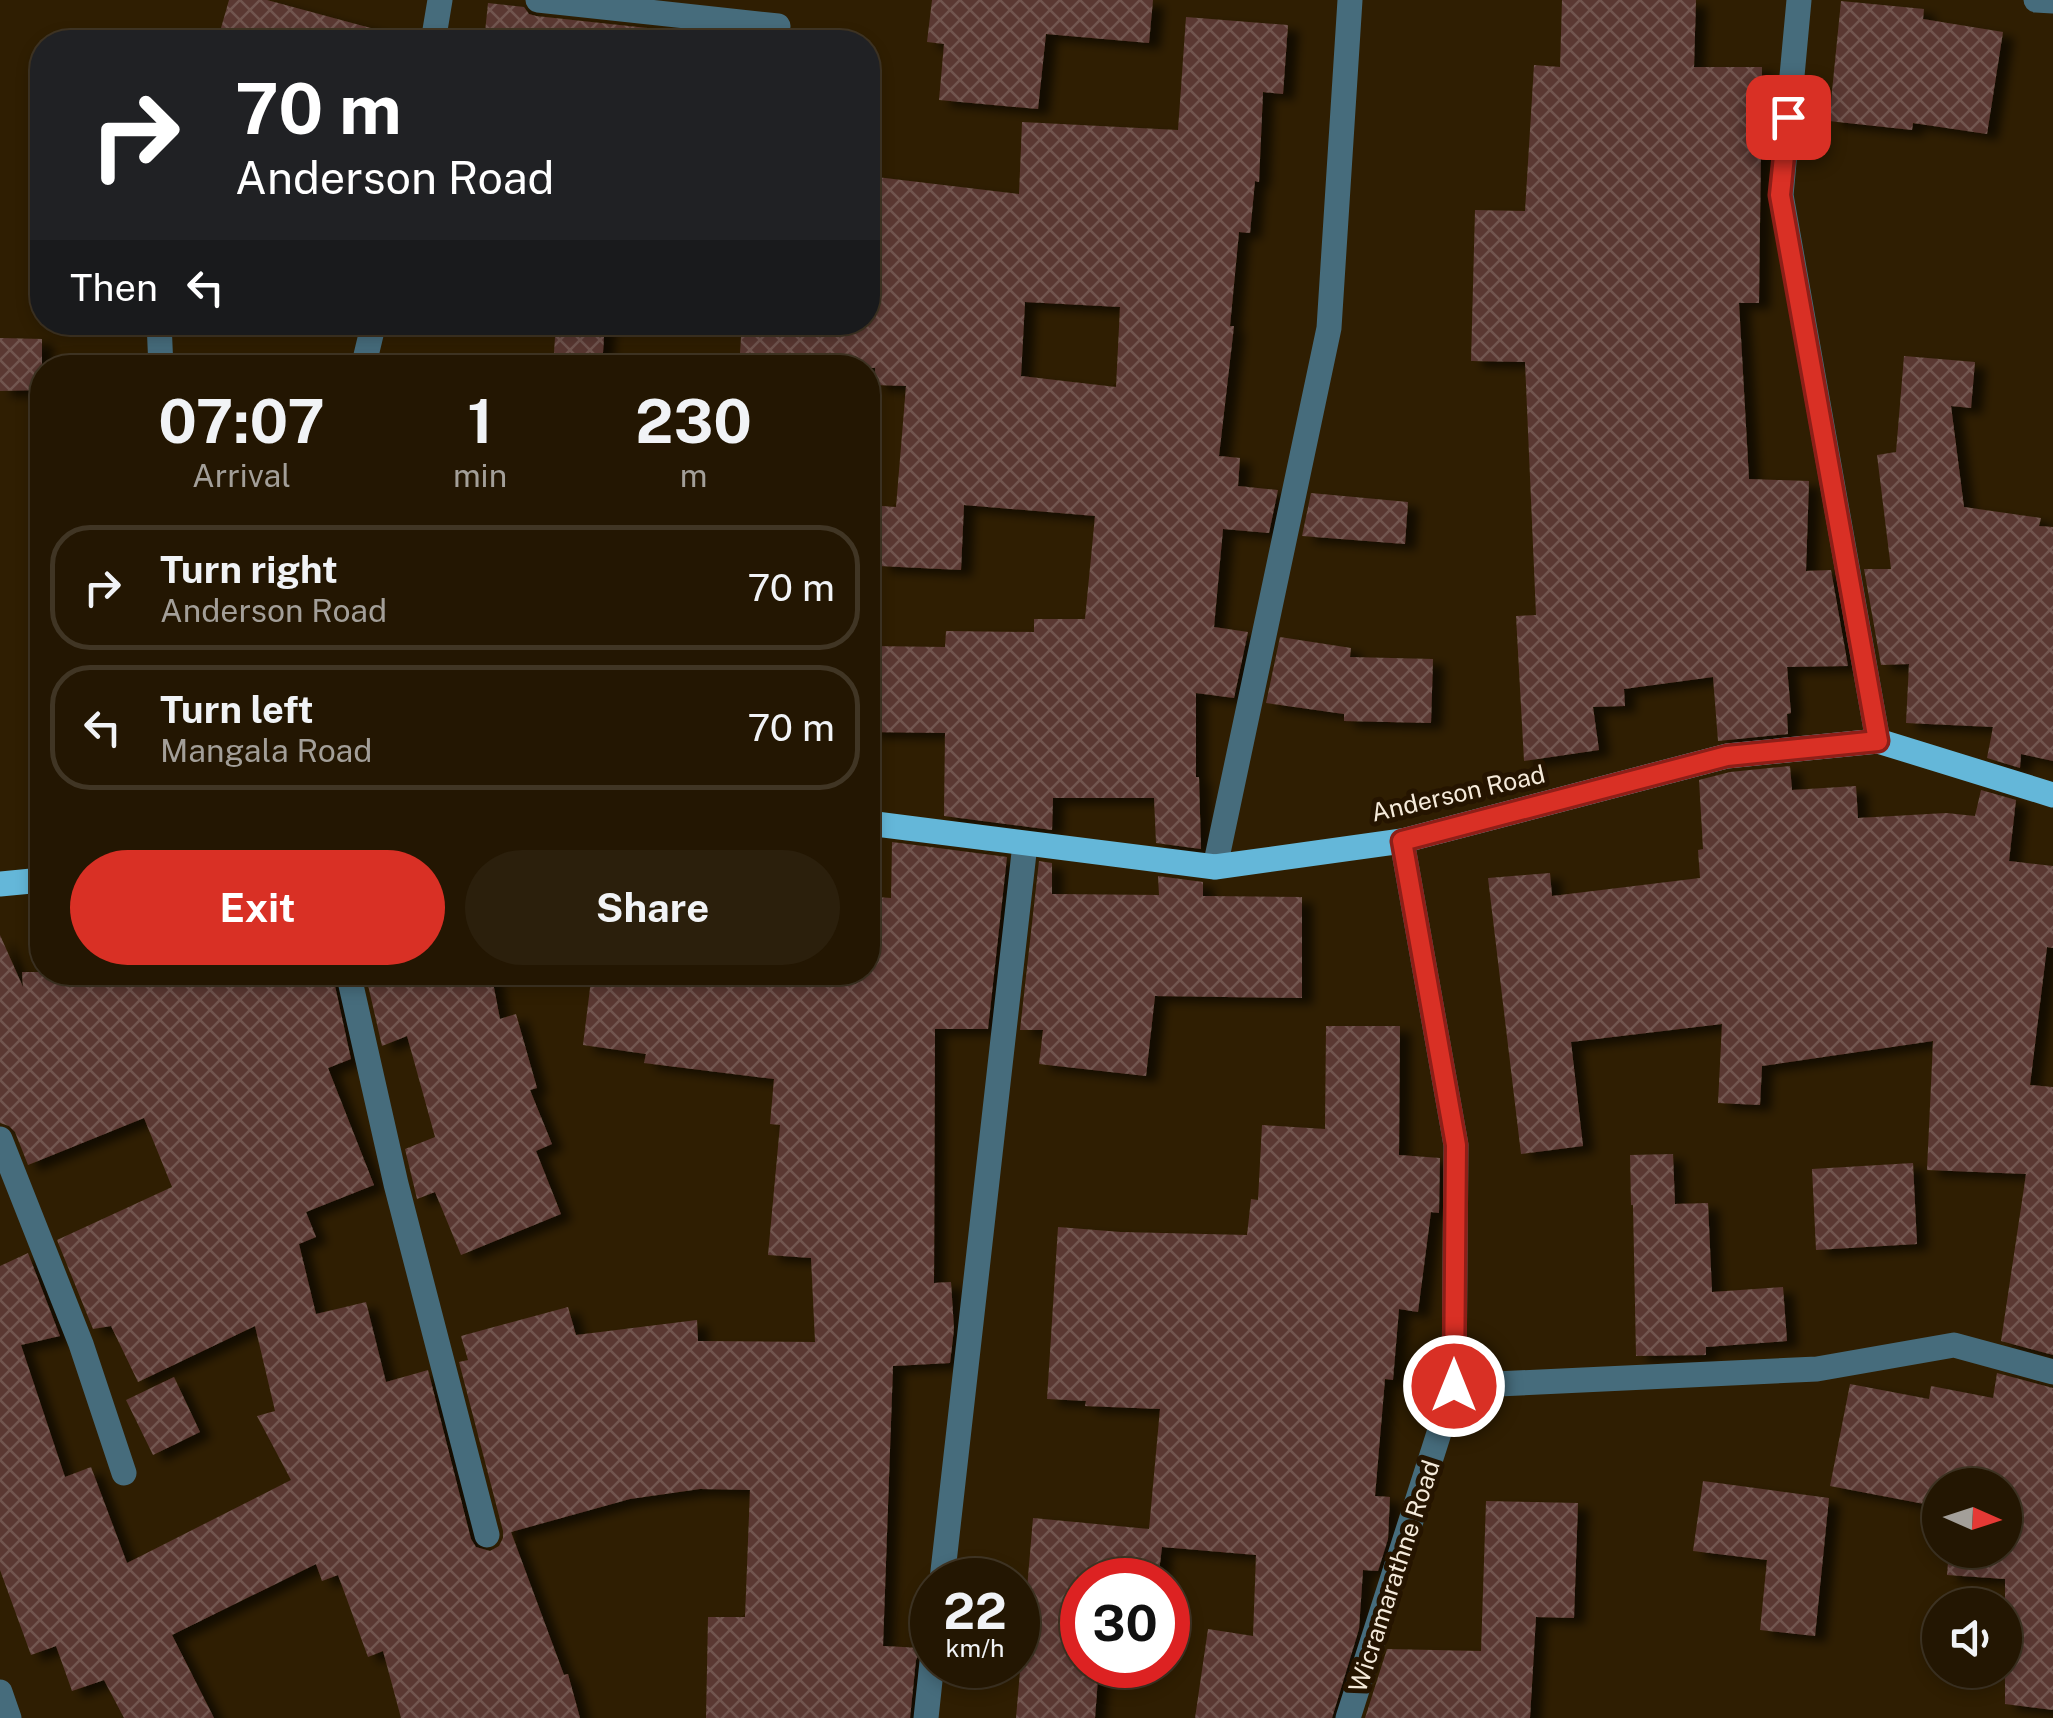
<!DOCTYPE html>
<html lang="en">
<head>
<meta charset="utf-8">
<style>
	body { margin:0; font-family:"Public Sans",sans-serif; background:#2b1f0c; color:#f1f3f6; height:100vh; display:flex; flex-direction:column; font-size:38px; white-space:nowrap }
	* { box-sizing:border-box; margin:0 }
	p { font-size:32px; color:#a39f99 }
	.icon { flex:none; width:55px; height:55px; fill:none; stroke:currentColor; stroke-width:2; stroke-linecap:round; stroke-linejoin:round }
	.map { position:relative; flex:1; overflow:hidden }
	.panel { position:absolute; left:30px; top:355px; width:850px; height:630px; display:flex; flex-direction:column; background:#231602; border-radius:40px; box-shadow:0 5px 15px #0003,0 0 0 2px #403524 }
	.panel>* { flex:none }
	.hud { position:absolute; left:30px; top:30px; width:850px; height:305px; border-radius:40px; box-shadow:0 5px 15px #0003,0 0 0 2px #403524; background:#202124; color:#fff; overflow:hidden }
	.needle { width:65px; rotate:93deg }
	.fabs { position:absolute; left:1922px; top:1468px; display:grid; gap:20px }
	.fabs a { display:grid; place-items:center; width:100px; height:100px; border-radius:50%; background:#231602; box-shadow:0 5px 15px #0003,0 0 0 2px #403524; font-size:50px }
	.speed { position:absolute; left:910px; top:1558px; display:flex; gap:20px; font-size:50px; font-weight:700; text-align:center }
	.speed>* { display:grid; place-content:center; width:130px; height:130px; border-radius:50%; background:#231602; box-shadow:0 5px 15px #0003,0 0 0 2px #403524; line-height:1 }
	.speed small { font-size:25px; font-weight:400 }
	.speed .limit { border:15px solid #d22; background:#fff; color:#111 }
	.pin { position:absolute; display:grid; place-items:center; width:85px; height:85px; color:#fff; margin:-42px; border-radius:20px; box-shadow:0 5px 15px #0006 }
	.me { position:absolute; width:110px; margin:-55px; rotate:0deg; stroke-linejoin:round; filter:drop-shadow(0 0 8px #0008) }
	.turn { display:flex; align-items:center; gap:35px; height:210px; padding:0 40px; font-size:45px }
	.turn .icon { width:130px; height:130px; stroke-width:2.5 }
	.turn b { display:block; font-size:70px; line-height:85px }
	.then { display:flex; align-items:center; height:95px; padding:0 40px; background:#0003; gap:20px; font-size:38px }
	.eta { display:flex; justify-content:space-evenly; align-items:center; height:170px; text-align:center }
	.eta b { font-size:60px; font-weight:700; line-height:70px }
	.button { display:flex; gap:20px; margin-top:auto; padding:20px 40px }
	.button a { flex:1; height:115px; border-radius:60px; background:#d93025; color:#fff; font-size:40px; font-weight:700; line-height:115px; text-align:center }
	.button a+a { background:#2b1f0c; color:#f1f3f6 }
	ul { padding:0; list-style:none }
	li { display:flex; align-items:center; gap:30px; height:125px; margin:0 20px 15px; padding:0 20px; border:5px solid #403524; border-radius:40px }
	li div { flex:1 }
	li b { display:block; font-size:38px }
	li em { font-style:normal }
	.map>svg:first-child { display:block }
	.building { fill:url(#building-cross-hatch); fill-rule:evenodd; filter:url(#shadow) }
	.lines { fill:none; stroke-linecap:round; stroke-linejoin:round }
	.minor { stroke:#466c7c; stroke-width:25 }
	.major { stroke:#64b7d9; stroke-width:25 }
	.route-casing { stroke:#8d1f18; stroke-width:25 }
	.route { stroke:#d93025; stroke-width:18 }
	.labels { text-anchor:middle; stroke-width:10; stroke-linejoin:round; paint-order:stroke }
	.street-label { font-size:25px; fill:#f5eada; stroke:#251400 }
</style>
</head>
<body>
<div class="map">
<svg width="2053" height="1718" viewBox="0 0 2053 1718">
	<defs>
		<pattern id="building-cross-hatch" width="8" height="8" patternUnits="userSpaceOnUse" patternTransform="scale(2.5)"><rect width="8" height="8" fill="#5a3932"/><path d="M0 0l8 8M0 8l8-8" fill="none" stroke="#72564f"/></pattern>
		<filter id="shadow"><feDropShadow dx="11" dy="6" stdDeviation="5" flood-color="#0009"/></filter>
	</defs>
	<rect width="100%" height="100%" fill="#2f1e02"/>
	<!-- building -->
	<path class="building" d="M 229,0 L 267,0 L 378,30 L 376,42 L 217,42 Z
		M 932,0 L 1153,0 L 1149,43 L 1046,34 L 1038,109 L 939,100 L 944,44 L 927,42 Z
		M 1562,0 L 1696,0 L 1694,67 L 1762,67 L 1759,303 L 1739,303 L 1749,479 L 1809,481 L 1806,571 L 1831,570 L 1848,666 L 1787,667 L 1791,713 L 1787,714 L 1788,734 L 1718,741 L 1713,677 L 1624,689 L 1625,706 L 1593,707 L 1599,750 L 1524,761 L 1516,616 L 1536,615 L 1525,362 L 1471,361 L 1475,210 L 1525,211 L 1534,65 L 1560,67 Z
		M 1841,1 L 1924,9 L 1923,19 L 2003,32 L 1987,134 L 1913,123 L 1912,130 L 1829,121 Z
		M 488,3 L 524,7 L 529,14 L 536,16 L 712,35 L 711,42 L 484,42 Z
		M 1186,17 L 1288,25 L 1283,94 L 1263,92 L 1259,182 L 1255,181 L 1250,233 L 1239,232 L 1230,326 L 1234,326 L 1219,456 L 1240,458 L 1238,486 L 1278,490 L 1269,533 L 1223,529 L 1214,627 L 1248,632 L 1234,698 L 1196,693 L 1196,777 L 1199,777 L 1201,849 L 1156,843 L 1154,798 L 1053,798 L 1052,830 L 944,816 L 945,733 L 868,732 L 868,646 L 945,647 L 946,631 L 1034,632 L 1034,619 L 1085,619 L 1095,516 L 964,505 L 961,570 L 879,566 L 882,506 L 896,507 L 906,386 L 875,385 L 875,368 L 739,368 L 742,322 L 868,322 L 868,176 L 1019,194 L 1022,122 L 1178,130 ZM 1025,302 L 1120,307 L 1116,387 L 1021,376 Z
		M 556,322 L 605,322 L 602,368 L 553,368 Z
		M 0,338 L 42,339 L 42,390 L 0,391 Z
		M 1904,356 L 1975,362 L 1971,408 L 1951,406 L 1964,507 L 2041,518 L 2039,526 L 2053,527 L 2053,761 L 2021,754 L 2020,768 L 1987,758 L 1993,727 L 1906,723 L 1909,664 L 1881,665 L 1864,569 L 1891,569 L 1877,455 L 1896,452 Z
		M 1311,493 L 1408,502 L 1405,544 L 1302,536 Z
		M 1280,637 L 1351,648 L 1350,657 L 1433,659 L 1431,723 L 1344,721 L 1344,714 L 1266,703 Z
		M 1790,766 L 1792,790 L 1856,786 L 1858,818 L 1946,813 L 1975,816 L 1981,790 L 2016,800 L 2009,861 L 2053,866 L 2053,948 L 2047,947 L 2030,1085 L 2053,1087 L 2053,1355 L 2001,1341 L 2026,1174 L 1927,1170 L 1933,1041 L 1762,1066 L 1760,1105 L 1718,1103 L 1722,1024 L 1571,1042 L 1583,1146 L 1521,1154 L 1488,878 L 1550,873 L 1552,896 L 1700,878 L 1698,850 L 1703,849 L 1699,780 L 1730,772 Z
		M 892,842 L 1007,857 L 988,1029 L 935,1029 L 934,1283 L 951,1282 L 954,1329 L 950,1363 L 893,1366 L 883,1646 L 922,1648 L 916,1660 L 910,1718 L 706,1718 L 708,1617 L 745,1617 L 750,1490 L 700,1489 L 630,1499 L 511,1532 L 564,1675 L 568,1674 L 580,1718 L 401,1718 L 383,1651 L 368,1657 L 338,1575 L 322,1581 L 316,1564 L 172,1635 L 214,1718 L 124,1718 L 104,1680 L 72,1691 L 56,1646 L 31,1655 L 0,1570 L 0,1266 L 28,1253 L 60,1336 L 21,1345 L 65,1477 L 91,1467 L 127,1563 L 291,1480 L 257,1416 L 275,1411 L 255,1326 L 138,1382 L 111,1326 L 93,1329 L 57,1240 L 172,1187 L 144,1118 L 28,1165 L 15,1132 L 9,1126 L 0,1123 L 0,935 L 23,987 L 22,972 L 332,972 L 351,1059 L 328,1068 L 374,1185 L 306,1212 L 316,1237 L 299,1244 L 316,1314 L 366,1302 L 386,1382 L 428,1370 L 471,1539 L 476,1547 L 490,1551 L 499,1546 L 503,1538 L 503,1531 L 459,1362 L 468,1360 L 461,1336 L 568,1307 L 576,1335 L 697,1320 L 698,1341 L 815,1342 L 811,1258 L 768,1255 L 780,1125 L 770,1124 L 774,1079 L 644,1063 L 646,1054 L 583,1045 L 592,972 L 872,972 L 877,897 L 891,898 Z
		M 1039,861 L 1052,863 L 1052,894 L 1159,895 L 1158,876 L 1203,882 L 1203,896 L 1302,897 L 1302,998 L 1155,996 L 1146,1076 L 1039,1064 L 1043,1030 L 1020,1030 Z
		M 365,972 L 491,972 L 500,1019 L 516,1014 L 537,1088 L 530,1090 L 552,1144 L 536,1151 L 561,1214 L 461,1255 L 435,1192 L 417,1199 L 405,1149 L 435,1137 L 407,1036 L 382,1046 Z
		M 1326,1026 L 1400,1026 L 1399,1155 L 1440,1158 L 1439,1213 L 1431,1212 L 1418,1312 L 1399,1309 L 1393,1380 L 1385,1379 L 1375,1496 L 1390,1497 L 1388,1539 L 1378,1571 L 1363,1570 L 1359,1629 L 1332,1718 L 1195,1718 L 1208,1629 L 1253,1636 L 1256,1555 L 1162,1547 L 1158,1580 L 1082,1580 L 1082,1665 L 1099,1665 L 1095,1718 L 1016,1718 L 1033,1518 L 1149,1529 L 1160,1409 L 1085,1406 L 1086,1401 L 1047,1399 L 1058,1227 L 1121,1232 L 1247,1235 L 1251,1199 L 1258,1200 L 1262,1125 L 1325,1129 Z
		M 1673,1154 L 1675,1204 L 1708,1203 L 1712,1292 L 1783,1287 L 1787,1341 L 1706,1347 L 1706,1355 L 1636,1356 L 1633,1205 L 1631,1205 L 1630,1155 Z
		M 1913,1163 L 1917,1244 L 1816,1250 L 1812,1169 Z
		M 1997,1373 L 2053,1388 L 2053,1710 L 2005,1704 L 2005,1579 L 1947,1575 L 1949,1550 L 2005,1550 L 2005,1485 L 1940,1485 L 1940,1507 L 1830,1486 L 1850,1384 L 1929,1399 L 1931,1386 L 1993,1398 Z
		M 174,1377 L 200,1432 L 153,1455 L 126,1400 Z
		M 1703,1481 L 1829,1498 L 1815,1636 L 1760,1630 L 1767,1560 L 1693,1551 Z
		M 1486,1501 L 1578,1503 L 1574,1618 L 1536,1617 L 1530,1718 L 1365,1718 L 1387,1649 L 1481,1651 Z"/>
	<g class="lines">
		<!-- minor -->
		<path class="minor" d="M 538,0 L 778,26
			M 1799,0 L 1781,195 L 1878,741
			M 2036,0 L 2053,1
			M 433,42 L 440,0
			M 159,322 L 161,368
			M 363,368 L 374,322
			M 1215,867 L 1329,328 L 1350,0
			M 348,972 L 396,1184 L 487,1535
			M 0,1139 L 81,1344 L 124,1473
			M 1454,1386 L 1817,1369 L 1954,1345 L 2053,1372
			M 942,1580 L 1025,844
			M 0,1692 L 9,1718
			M 926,1718 L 932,1662
			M 1348,1718 L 1454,1386 L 1456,1145 L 1402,841"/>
		<!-- major -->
		<path class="major" d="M 868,823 L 1215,867 L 1402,841 L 1727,756 L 1878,741 L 2053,795
			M 0,884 L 42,880"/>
	</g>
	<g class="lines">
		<defs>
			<path id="route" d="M 1454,1386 L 1456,1145 L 1402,841 L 1727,756 L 1878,741 L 1780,195 L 1788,117"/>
		</defs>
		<!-- route casing -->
		<use href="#route" class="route-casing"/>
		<!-- route -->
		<use href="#route" class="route"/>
	</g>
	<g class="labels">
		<!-- street labels -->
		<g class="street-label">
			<text transform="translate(1458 793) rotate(-13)" y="9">Anderson Road</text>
			<text transform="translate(1394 1576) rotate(-72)" y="9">Wicramarathne Road</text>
		</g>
	</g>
</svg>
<div class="fabs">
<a><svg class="needle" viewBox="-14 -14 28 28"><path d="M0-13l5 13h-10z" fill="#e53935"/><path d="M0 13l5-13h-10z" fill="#a39f99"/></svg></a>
<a><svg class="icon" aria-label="sound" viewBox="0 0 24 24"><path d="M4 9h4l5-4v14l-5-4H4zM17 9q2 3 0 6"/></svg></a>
</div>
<div class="speed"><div>22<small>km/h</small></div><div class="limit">30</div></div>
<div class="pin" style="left:1788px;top:117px;background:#d93025"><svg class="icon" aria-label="arrive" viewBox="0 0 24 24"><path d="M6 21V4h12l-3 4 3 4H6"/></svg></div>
<svg class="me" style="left:1454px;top:1386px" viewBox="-20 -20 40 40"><circle r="17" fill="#d93025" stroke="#fff" stroke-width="3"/><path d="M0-11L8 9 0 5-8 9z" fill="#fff"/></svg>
<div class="hud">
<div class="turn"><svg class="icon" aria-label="right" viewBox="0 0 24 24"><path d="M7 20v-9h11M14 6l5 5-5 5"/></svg><div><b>70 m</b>Anderson Road</div></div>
<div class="then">Then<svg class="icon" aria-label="left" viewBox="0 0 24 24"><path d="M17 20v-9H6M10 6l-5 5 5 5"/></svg></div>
</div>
<section class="panel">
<div class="eta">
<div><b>07:07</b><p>Arrival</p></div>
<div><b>1</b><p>min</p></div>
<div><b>230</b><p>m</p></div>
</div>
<ul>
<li><svg class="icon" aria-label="right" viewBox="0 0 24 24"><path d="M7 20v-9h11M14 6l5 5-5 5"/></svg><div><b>Turn right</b><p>Anderson Road</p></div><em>70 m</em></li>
<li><svg class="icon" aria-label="left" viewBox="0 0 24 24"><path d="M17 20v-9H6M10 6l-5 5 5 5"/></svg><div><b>Turn left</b><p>Mangala Road</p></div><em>70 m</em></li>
</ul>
<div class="button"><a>Exit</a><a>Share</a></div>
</section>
</div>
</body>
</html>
